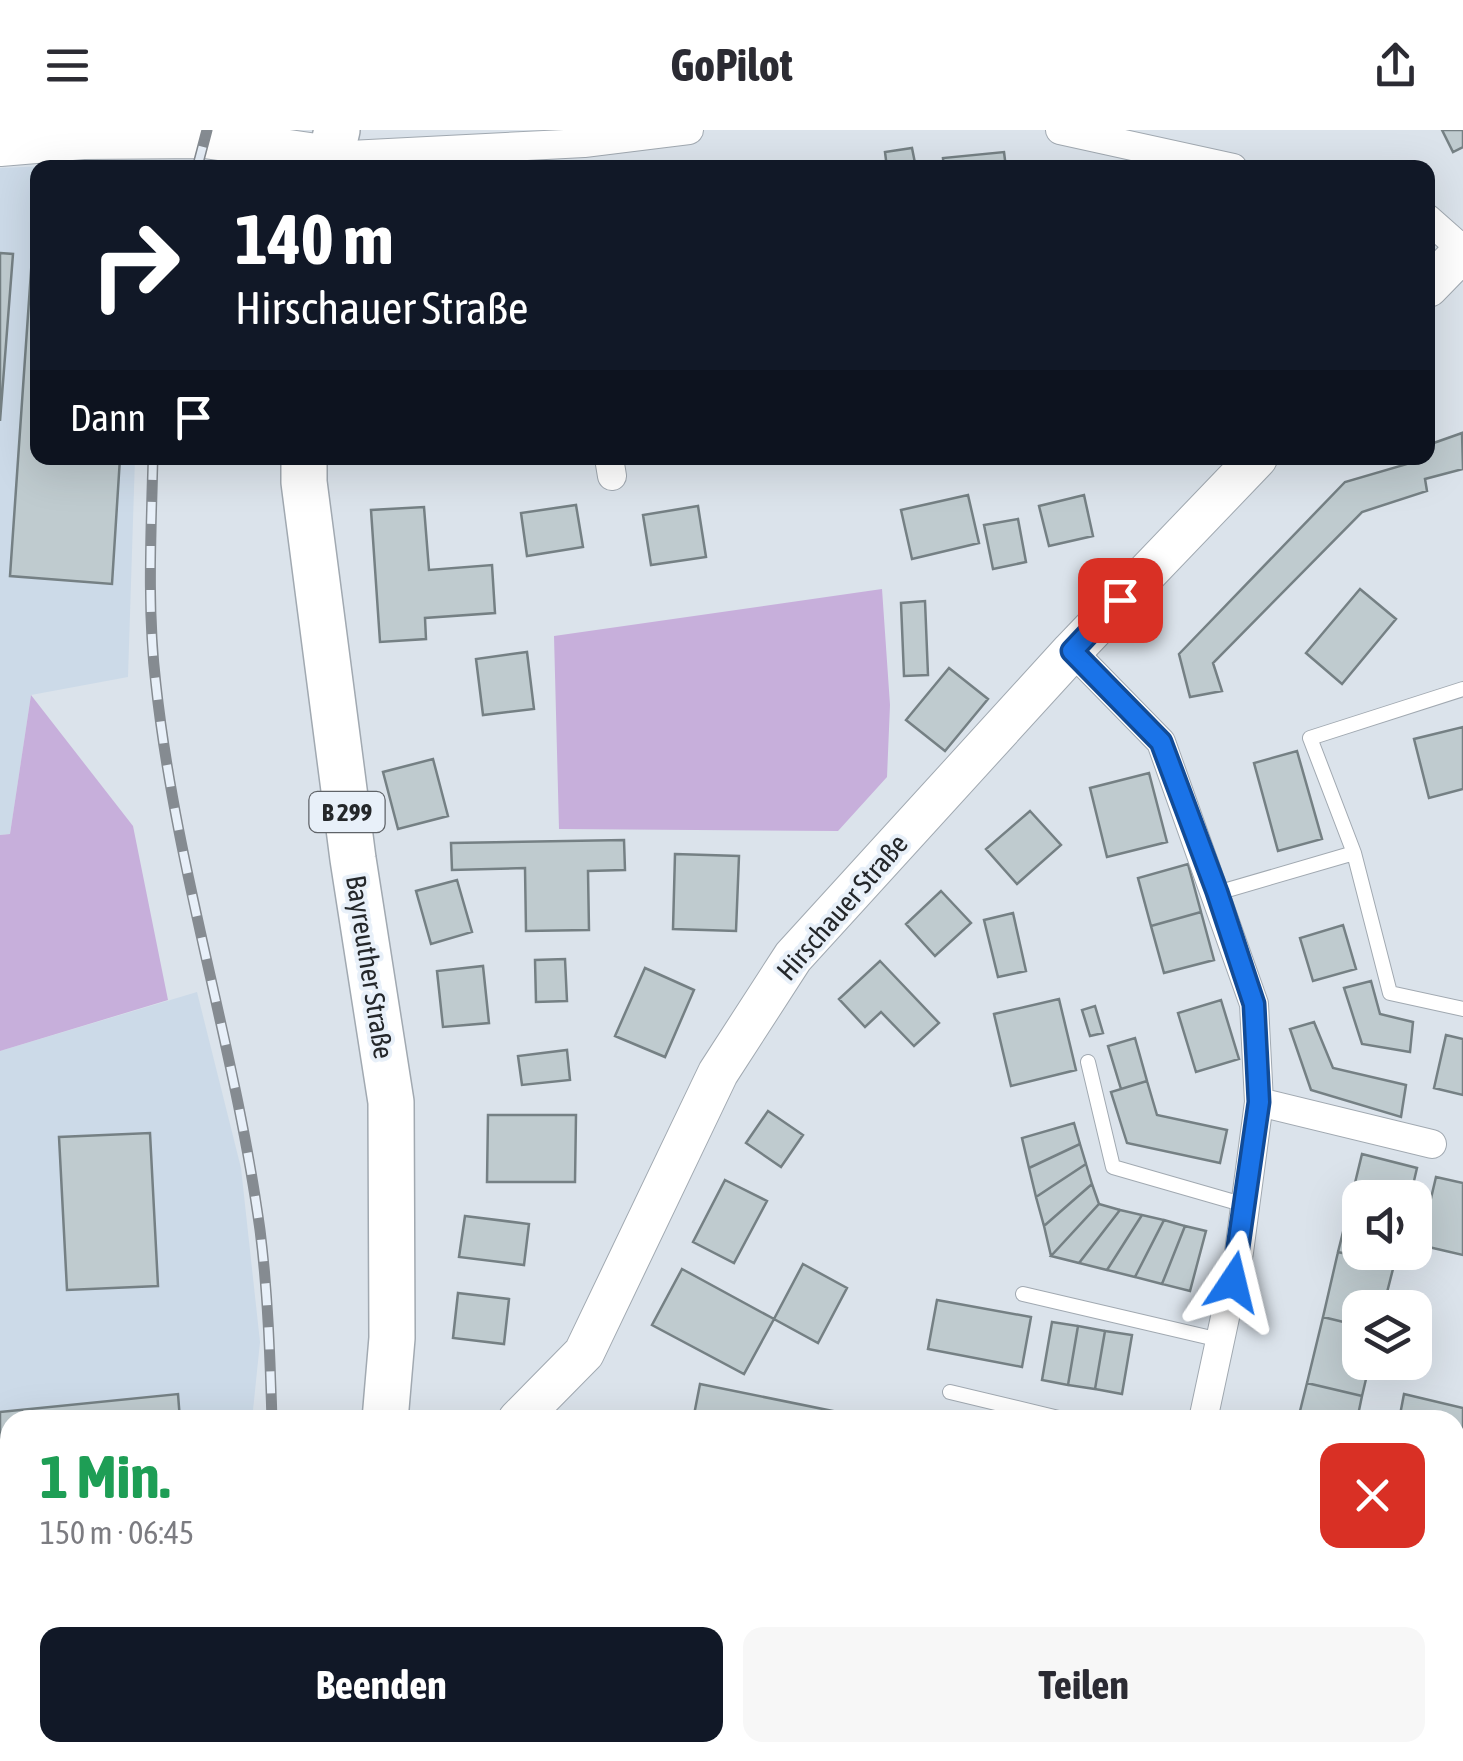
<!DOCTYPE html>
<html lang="de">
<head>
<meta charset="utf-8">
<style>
	body { margin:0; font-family:"Asap Condensed",sans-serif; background:#f7f7f7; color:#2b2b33; height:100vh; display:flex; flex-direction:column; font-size:38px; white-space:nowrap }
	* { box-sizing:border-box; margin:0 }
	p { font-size:32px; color:#7c7c81 }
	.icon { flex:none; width:55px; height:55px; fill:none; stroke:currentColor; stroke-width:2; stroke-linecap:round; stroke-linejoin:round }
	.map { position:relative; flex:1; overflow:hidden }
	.panel { position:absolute; left:0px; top:1280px; width:1465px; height:352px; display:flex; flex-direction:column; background:#fff; border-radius:30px 30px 0 0; box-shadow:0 10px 40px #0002 }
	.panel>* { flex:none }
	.top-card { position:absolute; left:30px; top:30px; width:1405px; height:305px; border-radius:20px; box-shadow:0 10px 40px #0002; background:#111827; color:#fff; overflow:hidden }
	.buttons { position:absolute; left:1342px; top:1050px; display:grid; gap:20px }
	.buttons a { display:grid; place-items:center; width:90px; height:90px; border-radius:20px; background:#fff; box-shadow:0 10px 40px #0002; font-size:50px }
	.pin { position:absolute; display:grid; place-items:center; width:85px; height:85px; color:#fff; margin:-42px; border-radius:20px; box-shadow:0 5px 15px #0006 }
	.me { position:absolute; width:110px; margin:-55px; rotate:10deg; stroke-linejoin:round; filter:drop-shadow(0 0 8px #0008) }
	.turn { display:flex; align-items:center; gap:35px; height:210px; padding:0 40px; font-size:45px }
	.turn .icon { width:130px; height:130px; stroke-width:2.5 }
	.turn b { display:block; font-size:70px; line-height:85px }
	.then { display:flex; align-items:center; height:95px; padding:0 40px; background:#0003; gap:20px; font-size:38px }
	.round { display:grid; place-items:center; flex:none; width:105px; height:105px; border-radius:20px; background:#f7f7f7 }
	.head { display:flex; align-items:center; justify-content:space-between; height:170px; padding:0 40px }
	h1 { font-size:60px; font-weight:700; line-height:75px; color:#1e9e55 }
	.action { display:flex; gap:20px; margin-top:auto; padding:20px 40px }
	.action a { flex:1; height:115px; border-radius:20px; background:#111827; color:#fff; font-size:40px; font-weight:700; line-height:115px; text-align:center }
	.action a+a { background:#f7f7f7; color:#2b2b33 }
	header { display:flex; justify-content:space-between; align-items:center; height:130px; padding:0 40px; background:#fff; font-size:45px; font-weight:700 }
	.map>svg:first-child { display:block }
	.built { fill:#ccdae8 }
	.green { fill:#c7afdb }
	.building { fill:#bfcbcf; stroke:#758084; stroke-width:2.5 }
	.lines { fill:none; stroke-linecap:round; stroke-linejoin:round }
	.lane-casing { stroke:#a1a9b1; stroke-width:16 }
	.street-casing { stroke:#a1a9b1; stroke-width:30 }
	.secondary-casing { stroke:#a1a9b1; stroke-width:42 }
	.primary-casing { stroke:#a1a9b1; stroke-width:48 }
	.lane { stroke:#fff; stroke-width:14 }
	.street { stroke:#fff; stroke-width:28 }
	.secondary { stroke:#fff; stroke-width:40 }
	.primary { stroke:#fff; stroke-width:45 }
	.rail-casing { stroke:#858b91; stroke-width:11 }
	.rail { stroke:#e8f0f9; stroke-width:8; stroke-dasharray:22; stroke-linecap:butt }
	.route-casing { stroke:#114b97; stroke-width:25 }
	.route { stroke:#1a73e8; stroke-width:18 }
	.labels { text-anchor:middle; stroke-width:8; stroke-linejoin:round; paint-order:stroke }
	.shield { fill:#e8f0f9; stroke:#5f6368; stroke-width:2.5 }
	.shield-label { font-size:25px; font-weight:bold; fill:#24272a }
	.street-label { font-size:28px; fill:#24272a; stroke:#e8f0f9 }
</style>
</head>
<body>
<header><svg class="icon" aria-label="menu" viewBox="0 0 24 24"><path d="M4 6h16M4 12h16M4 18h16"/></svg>GoPilot<svg class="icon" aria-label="share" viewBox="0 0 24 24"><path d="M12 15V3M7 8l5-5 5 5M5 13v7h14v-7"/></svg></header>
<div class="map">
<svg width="1463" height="1631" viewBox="0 0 1463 1631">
	<rect width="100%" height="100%" fill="#dbe3eb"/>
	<!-- built -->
	<path class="built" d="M 164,31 L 163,37 L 38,38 L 38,328 L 135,328 L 128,547 L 31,565 L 10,704 L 0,705 L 0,38 Z
		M 197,862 L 241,1038 L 260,1212 L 252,1290 L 10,1290 L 10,1622 L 213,1623 L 210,1631 L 0,1631 L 0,921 Z"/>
	<!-- green -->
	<path class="green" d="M 882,459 L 890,575 L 887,647 L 838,701 L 559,699 L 554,506 Z
		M 31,565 L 133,696 L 168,870 L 0,921 L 0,705 L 10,704 Z"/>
	<!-- building -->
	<path class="building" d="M 1442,0 L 1463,0 L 1463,17 L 1453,22 Z
		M 912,18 L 916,38 L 887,38 L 885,22 Z
		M 1004,22 L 1006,38 L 944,38 L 943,28 Z
		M 0,123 L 13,124 L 0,291 Z
		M 32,127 L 38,128 L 38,328 L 120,328 L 112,454 L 10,446 Z
		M 1462,303 L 1463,339 L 1425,349 L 1427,361 L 1362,382 L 1213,533 L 1222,561 L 1190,567 L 1179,524 L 1345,352 L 1414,332 L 1413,328 L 1428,328 L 1428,315 Z
		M 968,365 L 979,413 L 912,429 L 901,380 Z
		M 1084,365 L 1093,406 L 1049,416 L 1039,376 Z
		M 576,375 L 583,417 L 527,426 L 521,383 Z
		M 698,376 L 706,427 L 651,435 L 643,385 Z
		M 424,377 L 429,440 L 492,435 L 495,483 L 425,488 L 426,509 L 380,512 L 371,380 Z
		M 1018,389 L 1026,432 L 993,439 L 984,395 Z
		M 1360,459 L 1396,489 L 1342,554 L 1306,523 Z
		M 925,471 L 928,545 L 904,546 L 901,473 Z
		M 527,522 L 534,579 L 483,585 L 476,529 Z
		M 949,538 L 988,569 L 945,621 L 906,590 Z
		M 1463,597 L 1463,659 L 1429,668 L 1414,609 Z
		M 1297,621 L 1322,709 L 1278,721 L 1254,633 Z
		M 433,629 L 448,686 L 398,699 L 383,642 Z
		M 1149,643 L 1167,712 L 1107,727 L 1090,658 Z
		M 1030,681 L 1061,715 L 1017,754 L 986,719 Z
		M 624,710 L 625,740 L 588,741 L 589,800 L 526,801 L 525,738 L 452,740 L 451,713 Z
		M 675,724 L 739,726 L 736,801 L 673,799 Z
		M 1188,734 L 1201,782 L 1151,796 L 1138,748 Z
		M 457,750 L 472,802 L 431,814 L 416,761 Z
		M 941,761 L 971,793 L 935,826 L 906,794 Z
		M 1201,782 L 1214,830 L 1164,843 L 1151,796 Z
		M 1013,783 L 1026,841 L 998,847 L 984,790 Z
		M 1343,795 L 1356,839 L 1313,851 L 1300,808 Z
		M 565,829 L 567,871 L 536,872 L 535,830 Z
		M 880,831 L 939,893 L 914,916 L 881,882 L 865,897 L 839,869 Z
		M 483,836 L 489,893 L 443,897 L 437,841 Z
		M 645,838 L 694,860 L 665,927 L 615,906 Z
		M 1371,851 L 1380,884 L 1413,892 L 1410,922 L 1362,914 L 1344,858 Z
		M 1059,869 L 1076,940 L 1011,956 L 994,884 Z
		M 1221,870 L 1239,929 L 1196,942 L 1178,883 Z
		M 1095,876 L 1103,903 L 1090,906 L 1082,880 Z
		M 1314,892 L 1333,938 L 1406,955 L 1401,987 L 1311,960 L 1290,899 Z
		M 1446,905 L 1463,909 L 1463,965 L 1434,958 Z
		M 1135,908 L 1147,951 L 1121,959 L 1108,916 Z
		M 567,920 L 570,950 L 522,955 L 518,926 Z
		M 1147,951 L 1157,985 L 1227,1000 L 1220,1033 L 1127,1013 L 1111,962 Z
		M 768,981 L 803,1005 L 781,1037 L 746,1013 Z
		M 488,985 L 576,985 L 575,1052 L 487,1052 Z
		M 1074,993 L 1080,1014 L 1029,1038 L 1022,1008 Z
		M 150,1003 L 158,1156 L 67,1160 L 59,1007 Z
		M 1080,1014 L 1086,1034 L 1036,1067 L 1029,1038 Z
		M 1362,1024 L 1417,1038 L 1410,1068 L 1360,1068 L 1360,1093 L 1346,1090 Z
		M 1086,1034 L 1092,1054 L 1044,1096 L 1036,1067 Z
		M 1436,1047 L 1463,1053 L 1463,1125 L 1420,1115 Z
		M 725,1050 L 767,1071 L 734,1133 L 693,1112 Z
		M 1092,1054 L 1099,1074 L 1051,1126 L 1044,1096 Z
		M 1099,1074 L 1120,1080 L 1079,1133 L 1051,1126 Z
		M 1120,1080 L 1142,1085 L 1107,1140 L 1079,1133 Z
		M 1142,1085 L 1164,1090 L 1135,1147 L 1107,1140 Z
		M 465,1086 L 529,1094 L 524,1135 L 459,1127 Z
		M 1164,1090 L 1185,1096 L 1162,1154 L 1135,1147 Z
		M 1346,1090 L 1360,1093 L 1360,1122 L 1397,1122 L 1394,1135 L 1338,1122 Z
		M 1185,1096 L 1206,1101 L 1190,1161 L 1162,1154 Z
		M 1338,1122 L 1394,1135 L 1383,1178 L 1360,1178 L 1360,1196 L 1323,1187 Z
		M 803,1134 L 847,1158 L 818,1213 L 774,1189 Z
		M 682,1139 L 774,1189 L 744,1244 L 652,1195 Z
		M 458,1163 L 509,1169 L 504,1214 L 453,1208 Z
		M 937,1170 L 1031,1187 L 1022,1237 L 928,1219 Z
		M 1323,1187 L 1360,1196 L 1360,1232 L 1370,1232 L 1362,1266 L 1307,1253 Z
		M 1052,1192 L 1078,1196 L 1068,1255 L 1042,1250 Z
		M 1078,1196 L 1105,1201 L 1095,1259 L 1068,1255 Z
		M 1105,1201 L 1132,1205 L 1122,1264 L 1095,1259 Z
		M 1307,1253 L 1362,1266 L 1357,1290 L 1319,1290 L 1299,1285 Z
		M 700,1254 L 877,1290 L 693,1290 Z
		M 178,1264 L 180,1290 L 10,1290 L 10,1622 L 31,1622 L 32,1631 L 0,1631 L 0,1282 Z
		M 1404,1264 L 1463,1278 L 1463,1300 L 1455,1335 L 1455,1290 L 1399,1290 Z
		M 1461,1530 L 1463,1530 L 1463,1584 L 1455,1582 L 1455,1551 Z"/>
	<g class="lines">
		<defs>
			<path id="lane" d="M 1463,559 L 1310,608 L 1354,723 L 1390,863 L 1463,879
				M 1217,763 L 1354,723
				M 1088,932 L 1113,1037 L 1245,1075
				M 1023,1164 L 1220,1210
				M 950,1262 L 1067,1290"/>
			<path id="street" d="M 1060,0 L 1233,38
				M 330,26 L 584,13 L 689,0
				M 1428,89 L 1463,120
				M 609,328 L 612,346
				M 1072,521 L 1161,612 L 1254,874 L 1259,972 L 1239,1122 L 1203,1290
				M 1259,972 L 1432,1014"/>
			<path id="secondary" d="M 0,16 L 83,9 L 205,8 L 330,26
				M 1428,157 L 1463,121
				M 518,1290 L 584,1223 L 718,943 L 793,827 L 1072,521 L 1257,328"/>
			<path id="primary" d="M 328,38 L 337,0
				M 304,328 L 304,352 L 353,729 L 391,972 L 392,1208 L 385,1290
				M 305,1631 L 307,1622"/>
		</defs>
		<!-- lane casing -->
		<use href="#lane" class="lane-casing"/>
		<!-- street casing -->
		<use href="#street" class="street-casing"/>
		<!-- secondary casing -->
		<use href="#secondary" class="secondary-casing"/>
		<!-- primary casing -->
		<use href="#primary" class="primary-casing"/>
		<!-- lane -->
		<use href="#lane" class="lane"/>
		<!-- street -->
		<use href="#street" class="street"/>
		<!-- secondary -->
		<use href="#secondary" class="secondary"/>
		<!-- primary -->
		<use href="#primary" class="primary"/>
		<defs>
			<path id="rail" d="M 197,38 L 207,0
				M 153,328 C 151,403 147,480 156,555 C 176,739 235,917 260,1100 C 268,1163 270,1227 272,1290
				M 241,1631 L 243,1622"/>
		</defs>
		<!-- rail casing -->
		<use href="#rail" class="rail-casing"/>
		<!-- rail -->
		<use href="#rail" class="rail"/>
	</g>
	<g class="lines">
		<defs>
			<path id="route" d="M 1120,470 L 1072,521 L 1161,612 L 1217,762 L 1254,874 L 1259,972 L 1233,1152"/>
		</defs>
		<!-- route casing -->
		<use href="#route" class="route-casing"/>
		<!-- route -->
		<use href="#route" class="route"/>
	</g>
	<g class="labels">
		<!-- shield labels -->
		<rect class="shield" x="309.5" y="662" width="75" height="40" rx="8"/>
		<g class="shield-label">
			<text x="347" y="691">B 299</text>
		</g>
		<!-- street labels -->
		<g class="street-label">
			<text transform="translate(842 777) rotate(-49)" y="10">Hirschauer Straße</text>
			<text transform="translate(370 837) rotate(81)" y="10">Bayreuther Straße</text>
		</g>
	</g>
</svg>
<div class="buttons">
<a><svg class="icon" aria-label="sound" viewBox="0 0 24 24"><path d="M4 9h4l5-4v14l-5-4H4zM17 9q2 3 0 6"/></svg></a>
<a><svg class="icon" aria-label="layers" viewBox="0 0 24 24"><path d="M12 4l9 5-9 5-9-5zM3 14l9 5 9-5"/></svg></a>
</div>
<div class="pin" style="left:1120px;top:470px;background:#d93025"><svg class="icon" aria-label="arrive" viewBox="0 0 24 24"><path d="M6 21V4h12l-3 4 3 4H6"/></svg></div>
<svg class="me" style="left:1233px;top:1152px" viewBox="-20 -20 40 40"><path d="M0-17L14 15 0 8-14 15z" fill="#1a73e8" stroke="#fff" stroke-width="4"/></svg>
<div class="top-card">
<div class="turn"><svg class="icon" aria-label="right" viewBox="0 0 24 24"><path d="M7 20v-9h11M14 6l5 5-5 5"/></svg><div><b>140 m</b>Hirschauer Straße</div></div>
<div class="then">Dann<svg class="icon" aria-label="arrive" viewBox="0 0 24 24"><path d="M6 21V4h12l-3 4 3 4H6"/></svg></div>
</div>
<section class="panel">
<div class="head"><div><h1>1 Min.</h1><p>150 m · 06:45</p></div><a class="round" style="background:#d93025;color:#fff"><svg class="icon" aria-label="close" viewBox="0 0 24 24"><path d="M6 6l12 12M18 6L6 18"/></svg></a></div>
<div class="action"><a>Beenden</a><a>Teilen</a></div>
</section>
</div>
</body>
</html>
